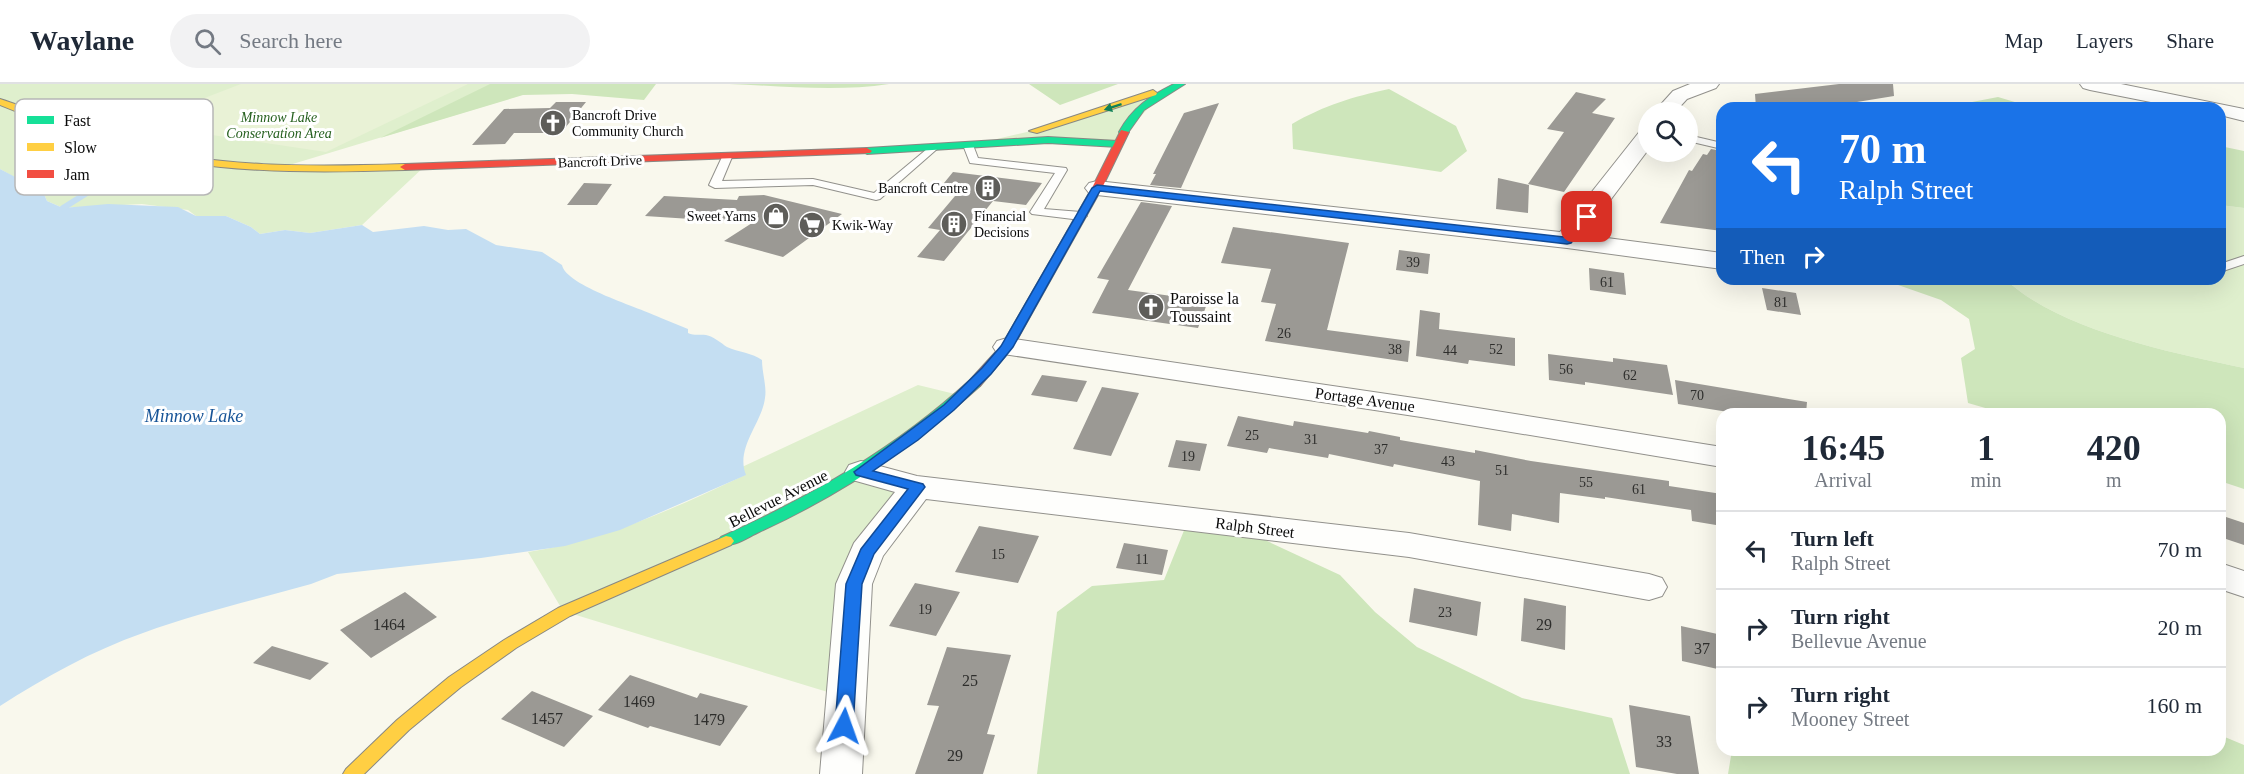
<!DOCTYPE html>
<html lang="en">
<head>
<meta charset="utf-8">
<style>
	body { margin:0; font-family:"Times New Roman",serif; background:#f2f2f3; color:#1f2937; height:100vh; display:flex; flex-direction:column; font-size:22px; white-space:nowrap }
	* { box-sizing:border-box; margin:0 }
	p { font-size:20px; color:#747a83 }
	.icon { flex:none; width:33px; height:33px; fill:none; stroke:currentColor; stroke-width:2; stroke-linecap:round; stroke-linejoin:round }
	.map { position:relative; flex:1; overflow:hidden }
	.panel { position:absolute; left:1716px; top:324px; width:510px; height:348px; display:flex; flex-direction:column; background:#fff; border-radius:18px; box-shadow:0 6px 24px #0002 }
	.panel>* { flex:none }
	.hud { position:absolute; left:1716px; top:18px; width:510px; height:183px; border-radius:18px; box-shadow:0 6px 24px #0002; background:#1a73e8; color:#fff; overflow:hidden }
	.buttons { position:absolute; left:1638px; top:18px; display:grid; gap:12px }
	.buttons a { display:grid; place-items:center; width:60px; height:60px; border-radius:50%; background:#fff; box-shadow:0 6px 24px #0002; font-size:30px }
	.pin { position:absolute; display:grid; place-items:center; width:51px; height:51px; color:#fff; margin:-26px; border-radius:12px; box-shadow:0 3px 9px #0006 }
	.me { position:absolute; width:66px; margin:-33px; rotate:4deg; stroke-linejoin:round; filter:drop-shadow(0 0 4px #0008) }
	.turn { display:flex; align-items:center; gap:21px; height:126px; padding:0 24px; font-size:27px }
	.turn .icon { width:78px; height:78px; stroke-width:2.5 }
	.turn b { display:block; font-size:42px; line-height:51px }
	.then { display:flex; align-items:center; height:57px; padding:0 24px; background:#0003; gap:12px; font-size:22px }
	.eta { display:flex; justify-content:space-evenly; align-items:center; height:102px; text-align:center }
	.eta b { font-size:36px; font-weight:700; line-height:42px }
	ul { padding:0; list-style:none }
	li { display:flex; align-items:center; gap:18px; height:78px; padding:0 24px; border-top:2px solid #e0e1e3 }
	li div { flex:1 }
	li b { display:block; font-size:22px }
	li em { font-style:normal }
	header { display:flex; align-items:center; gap:36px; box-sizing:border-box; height:84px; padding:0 30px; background:#fff; border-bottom:2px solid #e0e1e3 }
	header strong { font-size:28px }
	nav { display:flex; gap:33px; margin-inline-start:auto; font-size:21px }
	.search { width:420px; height:54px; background:#f2f2f3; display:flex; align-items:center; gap:15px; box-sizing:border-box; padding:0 21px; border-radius:33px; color:#747a83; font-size:22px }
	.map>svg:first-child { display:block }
	.green { fill:#dfefcd }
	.forest { fill:#cee6bb }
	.pitch { fill:#e9f2d6 }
	.water { fill:#c4def2 }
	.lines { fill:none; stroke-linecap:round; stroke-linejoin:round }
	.stream { stroke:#c4def2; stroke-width:6 }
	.building { fill:#9b9994 }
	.lane-casing { stroke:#92918c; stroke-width:2 }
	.street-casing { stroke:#92918c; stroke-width:2 }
	.fast-casing { stroke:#888883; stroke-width:2 }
	.slow-casing { stroke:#888883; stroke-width:2 }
	.jam-casing { stroke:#888883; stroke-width:2 }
	.lane { fill:#fefefc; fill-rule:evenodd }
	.street { fill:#fefefc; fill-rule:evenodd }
	.fast { fill:#16e098; fill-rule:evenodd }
	.slow { fill:#ffcf43; fill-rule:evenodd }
	.jam { fill:#f24e42; fill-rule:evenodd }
	.oneway { fill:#118058 }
	.route { fill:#1a73e8; stroke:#114b97; stroke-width:1.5 }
	.labels { text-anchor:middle; stroke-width:6; stroke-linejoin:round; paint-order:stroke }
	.far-poi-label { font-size:14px; fill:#0a0a0a; stroke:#fff; text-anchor:start }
	.far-park-label { font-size:14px; font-style:italic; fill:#245f1d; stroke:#fff }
	.far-street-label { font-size:14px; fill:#0a0a0a; stroke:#fff }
	.number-label { font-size:14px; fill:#2e2e2c }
	.poi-label { font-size:16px; fill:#0a0a0a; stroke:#fff; text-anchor:start }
	.street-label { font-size:16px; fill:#0a0a0a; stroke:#fff }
	.near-number-label { font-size:16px; fill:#2e2e2c }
	.water-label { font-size:18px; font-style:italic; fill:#175497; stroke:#fff }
	.key { fill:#fff; stroke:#b6b6b6; stroke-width:1.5 }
	.key-label { font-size:16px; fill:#0a0a0a }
</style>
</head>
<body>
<header>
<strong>Waylane</strong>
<div class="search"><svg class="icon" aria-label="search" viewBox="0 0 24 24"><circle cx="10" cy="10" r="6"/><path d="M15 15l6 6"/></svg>Search here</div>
<nav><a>Map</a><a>Layers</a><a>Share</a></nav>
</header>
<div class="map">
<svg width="2244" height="690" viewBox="0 0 2244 690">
	<rect width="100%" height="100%" fill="#f9f8ed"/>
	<!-- green -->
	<path class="green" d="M 0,0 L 558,0 L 286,82 L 425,82 L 362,141 L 310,149 L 285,146 L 260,150 L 251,143 L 226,132 L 196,132 L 188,126 L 142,120 L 63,124 L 47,117 L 44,110 L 0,85 Z
		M 1167,4 L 1116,59 L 975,60 L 1053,42 Z
		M 2220,121 L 2244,124 L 2244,284 C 2172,269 2059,246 2005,195 L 2220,195 Z
		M 918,301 L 959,311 L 858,388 L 914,404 L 882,444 L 844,613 L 563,527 L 528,468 C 606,456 675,424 745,391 L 742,383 Z"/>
	<!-- forest -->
	<path class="forest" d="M 490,0 L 656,0 L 644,16 L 572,10 L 523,11 L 380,54 Z
		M 729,0 L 889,0 C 837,8 782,2 729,0 Z
		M 1029,0 L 1118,0 L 1060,21 Z
		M 1389,5 L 1456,42 L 1467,67 L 1441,88 L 1293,65 L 1292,40 C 1325,21 1352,13 1389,5 Z
		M 1998,13 L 2035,24 L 1941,24 Z
		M 2220,62 L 2244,67 L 2244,124 L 2220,121 Z
		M 1881,195 L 2005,195 C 2059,246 2172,269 2244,284 L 2244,405 L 2220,397 L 2220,330 L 2006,330 L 1968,319 L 1961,274 L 1975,265 L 1969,235 L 1941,216 Z
		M 1185,444 L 1252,450 L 1340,491 L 1375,528 L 1417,563 L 1522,614 L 1612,634 L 1630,690 L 1037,690 L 1057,528 L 1092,502 L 1164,496 Z
		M 2220,651 L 2244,661 L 2244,690 L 1728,690 L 1732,666 L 2220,666 Z"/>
	<!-- pitch -->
	<path class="pitch" d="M 241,0 L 468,0 L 326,68 L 151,42 L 202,15 Z"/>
	<!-- water -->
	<path class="water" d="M 0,85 L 36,104 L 44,110 L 47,117 L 63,124 L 108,120 L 178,123 L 196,132 L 226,132 L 251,143 L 260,150 L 285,146 L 310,149 L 362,141 L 373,148 L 424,142 L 448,146 L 466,145 L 496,161 L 542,168 L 562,181 C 566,202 641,224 661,234 L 688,245 L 688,249 C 695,252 699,250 706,251 C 713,252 721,259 727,263 C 738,268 753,269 762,276 C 762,289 767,302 765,314 C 762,339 735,364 746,391 L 620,446 L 565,462 L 481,474 L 337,490 L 311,500 C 255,516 197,529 143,549 C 92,567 45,593 0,622 Z"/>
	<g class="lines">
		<!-- stream -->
		<path class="stream" d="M 63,124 L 125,85"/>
	</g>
	<!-- building -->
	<path class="building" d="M 1839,0 L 1893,0 L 1894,12 L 1820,24 L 1756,24 L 1755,10 Z
		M 1576,8 L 1606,15 L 1592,29 L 1615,34 L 1564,108 L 1528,100 L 1564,48 L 1547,45 Z
		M 556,18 L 586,18 L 561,49 L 514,49 L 505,60 L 472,61 L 504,25 L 550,24 Z
		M 1219,19 L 1181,104 L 1150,101 L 1156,90 L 1153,90 L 1184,29 Z
		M 1711,65 L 1722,67 L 1722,147 L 1660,139 L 1689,86 L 1692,87 L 1703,70 L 1707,71 Z
		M 953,88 L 1042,99 L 1026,121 L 993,117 L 944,177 L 917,173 L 940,146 L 928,144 L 955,112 L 935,110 Z
		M 1498,94 L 1529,101 L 1528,129 L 1496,125 Z
		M 584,99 L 612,100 L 597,121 L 567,121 Z
		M 764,111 L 842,130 L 783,173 L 724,157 L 752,139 L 645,132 L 664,112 L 737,116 L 739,112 Z
		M 1141,118 L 1172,122 L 1128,206 L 1208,217 L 1198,244 L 1092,229 L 1109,196 L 1097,194 Z
		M 1233,143 L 1349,159 L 1327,246 L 1410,257 L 1408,278 L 1265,257 L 1276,220 L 1261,218 L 1271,185 L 1221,179 Z
		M 1399,166 L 1430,170 L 1428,190 L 1396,186 Z
		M 1589,184 L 1624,189 L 1626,211 L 1590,206 Z
		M 1762,204 L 1796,209 L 1801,231 L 1767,226 Z
		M 1420,226 L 1440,229 L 1439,245 L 1515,254 L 1515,282 L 1469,276 L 1468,280 L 1416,272 Z
		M 1548,270 L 1613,278 L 1613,274 L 1667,281 L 1673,311 L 1585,298 L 1585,301 L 1549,296 Z
		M 1042,291 L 1087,297 L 1077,318 L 1031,311 Z
		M 1675,296 L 1807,318 L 1806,330 L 1741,330 L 1678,320 Z
		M 1102,303 L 1139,309 L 1111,372 L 1073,365 Z
		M 1238,332 L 1293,342 L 1294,337 L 1368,349 L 1369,347 L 1400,353 L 1400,356 L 1475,369 L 1475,366 L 1531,377 L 1669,397 L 1669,402 L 1722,410 L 1722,442 L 1692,437 L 1691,426 L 1605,413 L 1605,415 L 1560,409 L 1559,439 L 1512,430 L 1511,447 L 1478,441 L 1480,397 L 1394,380 L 1393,383 L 1329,370 L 1328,374 L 1269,364 L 1267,369 L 1227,362 Z
		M 1176,356 L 1207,360 L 1200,387 L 1168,383 Z
		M 2220,431 L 2244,439 L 2244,461 L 2220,453 Z
		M 979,442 L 1039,452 L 1018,499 L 955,488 Z
		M 1124,459 L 1168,466 L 1162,491 L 1116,484 Z
		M 915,499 L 960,508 L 936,552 L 889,542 Z
		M 1414,504 L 1481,518 L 1477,552 L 1409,538 Z
		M 405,508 L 437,533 L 371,574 L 340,546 Z
		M 1524,514 L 1566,522 L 1565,566 L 1521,557 Z
		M 1681,542 L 1722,551 L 1722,586 L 1682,577 Z
		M 272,562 L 329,579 L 310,596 L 253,579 Z
		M 947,563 L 1011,571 L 987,650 L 995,651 L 983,690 L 915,690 L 939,622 L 927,621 Z
		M 630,591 L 697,614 L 700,609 L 748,622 L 720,662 L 650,642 L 648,644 L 598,626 Z
		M 532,607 L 593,632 L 564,663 L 501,635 Z
		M 1629,621 L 1690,632 L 1699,690 L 1677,690 L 1636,683 Z"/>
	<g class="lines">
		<defs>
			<path id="lane" d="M 1688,51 L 1722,59 L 1722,65 L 1688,57 Z
				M 968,58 L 973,61 L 978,74 L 1066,84 L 1067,86 L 1044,125 L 1081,128 L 1087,132 L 1081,136 L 1032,130 L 1030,128 L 1055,89 L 970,79 L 963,61 Z
				M 933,60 L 937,61 L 937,65 L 880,115 L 876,116 L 813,101 L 715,104 L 709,101 L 722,73 L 727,70 L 732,73 L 722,97 L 813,95 L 874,109 Z
				M 2244,172 L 2244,180 L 2220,188 L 2220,180 Z"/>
			<path id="street" d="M 1690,0 L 1719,0 L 1716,4 L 1687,15 L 1675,28 L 1654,28 L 1673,7 Z
				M 2080,0 L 2121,0 L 2244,25 L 2244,37 L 2220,31 L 2220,24 L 2181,24 L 2090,6 L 2083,4 Z
				M 1648,45 L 1648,66 L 1584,151 L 1722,169 L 1722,185 L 1567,164 L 1097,111 L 1089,109 L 1085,104 L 1089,99 L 1097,97 L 1560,148 L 1640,47 Z
				M 1007,254 L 1421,315 L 1722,363 L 1722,383 L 1421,333 L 997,269 L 993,263 L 997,257 Z
				M 861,377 L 917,392 L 1409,449 L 1649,490 L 1662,494 L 1667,503 L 1662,512 L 1649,516 L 1409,473 L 926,415 L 883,472 L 872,500 L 862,690 L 820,690 L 836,500 L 854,459 L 895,408 L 849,395 L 845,388 L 849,381 Z
				M 2220,479 L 2244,487 L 2244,513 L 2220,505 Z"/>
			<path id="fast" d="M 1174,0 L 1185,0 L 1144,26 L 1127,50 L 1121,50 L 1119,48 C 1132,24 1150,12 1174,0 Z
				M 1048,53 L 1118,57 L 1123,60 L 1118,63 L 1048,59 L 867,70 L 862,67 L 867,64 Z
				M 975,295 L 981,299 L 980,302 C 914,362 840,411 759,448 C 748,453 733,464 721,461 L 718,457 L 721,453 C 812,412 896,364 970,296 Z"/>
			<path id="slow" d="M 1153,6 L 1157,9 L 1156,11 L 1037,49 L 1029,47 Z
				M 0,15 C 42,28 81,49 124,60 C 216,84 311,83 405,80 L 410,83 L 405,86 C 308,89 210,90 115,64 C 76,53 38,36 0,21 Z
				M 726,452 L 731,453 L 734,457 L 731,461 L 570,532 L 516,564 L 461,603 L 409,646 L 364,690 L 343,690 L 346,685 L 397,636 L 449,593 L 504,556 L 558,524 Z"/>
			<path id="jam" d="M 1121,46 L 1129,48 L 1102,104 L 1013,263 L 980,302 L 970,302 L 969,299 L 970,296 L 1002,261 L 1092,104 Z
				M 867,64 L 872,67 L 870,69 L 405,86 L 400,83 L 405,80 Z"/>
		</defs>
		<!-- lane casing -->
		<use href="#lane" class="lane-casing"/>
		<!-- street casing -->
		<use href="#street" class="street-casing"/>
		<!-- fast casing -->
		<use href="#fast" class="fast-casing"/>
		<!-- slow casing -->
		<use href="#slow" class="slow-casing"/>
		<!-- jam casing -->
		<use href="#jam" class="jam-casing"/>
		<!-- lane -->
		<use href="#lane" class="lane"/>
		<!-- street -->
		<use href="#street" class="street"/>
		<!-- fast -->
		<use href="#fast" class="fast"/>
		<!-- slow -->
		<use href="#slow" class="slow"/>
		<!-- jam -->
		<use href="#jam" class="jam"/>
	</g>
	<!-- one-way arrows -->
	<defs><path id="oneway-solid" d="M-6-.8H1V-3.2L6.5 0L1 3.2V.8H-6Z" transform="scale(1.5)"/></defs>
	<use class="oneway" href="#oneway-solid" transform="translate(1113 23) rotate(162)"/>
	<!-- route -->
	<path class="route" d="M 1097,101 L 1564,153 L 1583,131 L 1591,131 L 1592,133 L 1571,159 L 1567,160 L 1100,107 L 1013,263 L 991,290 L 954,326 L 918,356 L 873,387 L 923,400 L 925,403 L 874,470 L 862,500 L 853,642 L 851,648 L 844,650 L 838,648 L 835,642 L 846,500 L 861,465 L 908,405 L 856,391 L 854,388 L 944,321 L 982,284 L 1001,262 L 1092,104 Z"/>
	<!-- icons -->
	<defs>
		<symbol id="church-disc" viewBox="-11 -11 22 22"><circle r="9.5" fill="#5e5d59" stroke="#fff"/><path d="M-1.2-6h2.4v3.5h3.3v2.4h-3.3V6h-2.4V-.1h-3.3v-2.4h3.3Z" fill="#fff"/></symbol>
		<symbol id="building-disc" viewBox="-11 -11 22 22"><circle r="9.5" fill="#5e5d59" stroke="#fff"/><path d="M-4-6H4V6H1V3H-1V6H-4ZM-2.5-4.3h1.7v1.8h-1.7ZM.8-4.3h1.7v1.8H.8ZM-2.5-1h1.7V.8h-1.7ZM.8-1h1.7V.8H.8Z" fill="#fff"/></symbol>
		<symbol id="shop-disc" viewBox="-11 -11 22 22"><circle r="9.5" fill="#5e5d59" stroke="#fff"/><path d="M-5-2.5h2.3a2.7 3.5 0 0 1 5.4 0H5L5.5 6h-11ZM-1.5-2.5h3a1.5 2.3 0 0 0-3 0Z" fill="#fff"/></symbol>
		<symbol id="supermarket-disc" viewBox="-11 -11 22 22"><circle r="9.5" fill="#5e5d59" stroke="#fff"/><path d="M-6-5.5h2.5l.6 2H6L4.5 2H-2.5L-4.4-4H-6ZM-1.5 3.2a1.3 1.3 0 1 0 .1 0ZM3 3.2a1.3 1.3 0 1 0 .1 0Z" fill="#fff"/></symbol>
	</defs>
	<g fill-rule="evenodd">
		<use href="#church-disc" x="538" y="24" width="30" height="30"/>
		<use href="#building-disc" x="973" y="89" width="30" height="30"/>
		<use href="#shop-disc" x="761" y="117" width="30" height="30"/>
		<use href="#building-disc" x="939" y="125" width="30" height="30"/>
		<use href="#supermarket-disc" x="797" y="126" width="30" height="30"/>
		<use href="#church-disc" x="1136" y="208" width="30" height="30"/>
	</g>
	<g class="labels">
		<!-- far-poi labels -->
		<g class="far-poi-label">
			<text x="572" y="36">Bancroft Drive<tspan x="572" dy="16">Community Church</tspan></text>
			<text x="968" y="109" text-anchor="end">Bancroft Centre</text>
			<text x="756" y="137" text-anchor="end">Sweet Yarns</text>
			<text x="974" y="137">Financial<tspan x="974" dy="16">Decisions</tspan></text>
			<text x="832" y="146">Kwik-Way</text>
		</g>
		<!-- far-park labels -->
		<g class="far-park-label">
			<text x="279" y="38">Minnow Lake<tspan x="279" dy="16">Conservation Area</tspan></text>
		</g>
		<!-- far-street labels -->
		<g class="far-street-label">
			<text transform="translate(600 77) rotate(-2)" y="5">Bancroft Drive</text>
		</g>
		<!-- number labels -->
		<g class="number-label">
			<text x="1413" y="183">39</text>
			<text x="1607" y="203">61</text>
			<text x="1781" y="223">81</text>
			<text x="1284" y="254">26</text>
			<text x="1395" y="270">38</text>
			<text x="1496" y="270">52</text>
			<text x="1450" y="271">44</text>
			<text x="1566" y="290">56</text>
			<text x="1630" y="296">62</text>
			<text x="1697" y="316">70</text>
			<text x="1252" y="356">25</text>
			<text x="1311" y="360">31</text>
			<text x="1381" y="370">37</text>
			<text x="1188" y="377">19</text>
			<text x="1448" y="382">43</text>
			<text x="1502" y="391">51</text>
			<text x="1586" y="403">55</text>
			<text x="1639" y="410">61</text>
			<text x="998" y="475">15</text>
			<text x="1142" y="480">11</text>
			<text x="925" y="530">19</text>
			<text x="1445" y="533">23</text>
		</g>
		<!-- poi labels -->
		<g class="poi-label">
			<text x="1170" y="220">Paroisse la<tspan x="1170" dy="18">Toussaint</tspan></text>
		</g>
		<!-- street labels -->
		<g class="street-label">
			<text transform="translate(1365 315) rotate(8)" y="6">Portage Avenue</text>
			<text transform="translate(778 414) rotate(-27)" y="6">Bellevue Avenue</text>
			<text transform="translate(1255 443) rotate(7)" y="6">Ralph Street</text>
		</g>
		<!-- near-number labels -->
		<g class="near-number-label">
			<text x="389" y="546">1464</text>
			<text x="1544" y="546">29</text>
			<text x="1702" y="570">37</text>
			<text x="970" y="602">25</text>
			<text x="639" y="623">1469</text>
			<text x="547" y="640">1457</text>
			<text x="709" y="641">1479</text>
			<text x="1664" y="663">33</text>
			<text x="955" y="677">29</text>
		</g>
		<!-- water labels -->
		<g class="water-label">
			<text x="194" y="338">Minnow Lake</text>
		</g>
	</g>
	<!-- legend -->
	<rect x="15" y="15" width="198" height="96" rx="9" class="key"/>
	<rect x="27" y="32" width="27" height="8" fill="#16e098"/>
	<rect x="27" y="59" width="27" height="8" fill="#ffcf43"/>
	<rect x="27" y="86" width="27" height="8" fill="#f24e42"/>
	<g class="key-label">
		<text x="64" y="42">Fast</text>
		<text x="64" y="69">Slow</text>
		<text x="64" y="96">Jam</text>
	</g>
</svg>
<div class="buttons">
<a><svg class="icon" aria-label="search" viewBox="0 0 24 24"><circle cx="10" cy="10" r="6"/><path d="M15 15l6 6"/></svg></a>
</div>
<div class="pin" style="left:1587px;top:133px;background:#d93025"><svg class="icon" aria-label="arrive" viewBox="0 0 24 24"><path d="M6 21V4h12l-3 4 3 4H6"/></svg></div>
<svg class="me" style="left:844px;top:642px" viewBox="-20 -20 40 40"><path d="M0-17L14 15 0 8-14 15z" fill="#1a73e8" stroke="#fff" stroke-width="4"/></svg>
<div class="hud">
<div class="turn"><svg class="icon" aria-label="left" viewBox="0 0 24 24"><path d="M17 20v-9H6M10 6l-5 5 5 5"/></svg><div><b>70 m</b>Ralph Street</div></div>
<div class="then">Then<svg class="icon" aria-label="right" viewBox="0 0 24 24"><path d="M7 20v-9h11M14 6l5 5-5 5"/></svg></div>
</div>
<section class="panel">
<div class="eta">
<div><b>16:45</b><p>Arrival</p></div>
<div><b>1</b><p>min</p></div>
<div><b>420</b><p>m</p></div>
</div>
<ul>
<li><svg class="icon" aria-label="left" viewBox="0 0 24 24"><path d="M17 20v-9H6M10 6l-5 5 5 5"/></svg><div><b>Turn left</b><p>Ralph Street</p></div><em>70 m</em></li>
<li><svg class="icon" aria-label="right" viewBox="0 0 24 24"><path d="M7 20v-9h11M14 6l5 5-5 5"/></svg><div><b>Turn right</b><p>Bellevue Avenue</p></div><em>20 m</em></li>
<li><svg class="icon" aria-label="right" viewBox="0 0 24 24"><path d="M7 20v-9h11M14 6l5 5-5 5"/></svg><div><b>Turn right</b><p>Mooney Street</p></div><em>160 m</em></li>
</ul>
</section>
</div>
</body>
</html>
